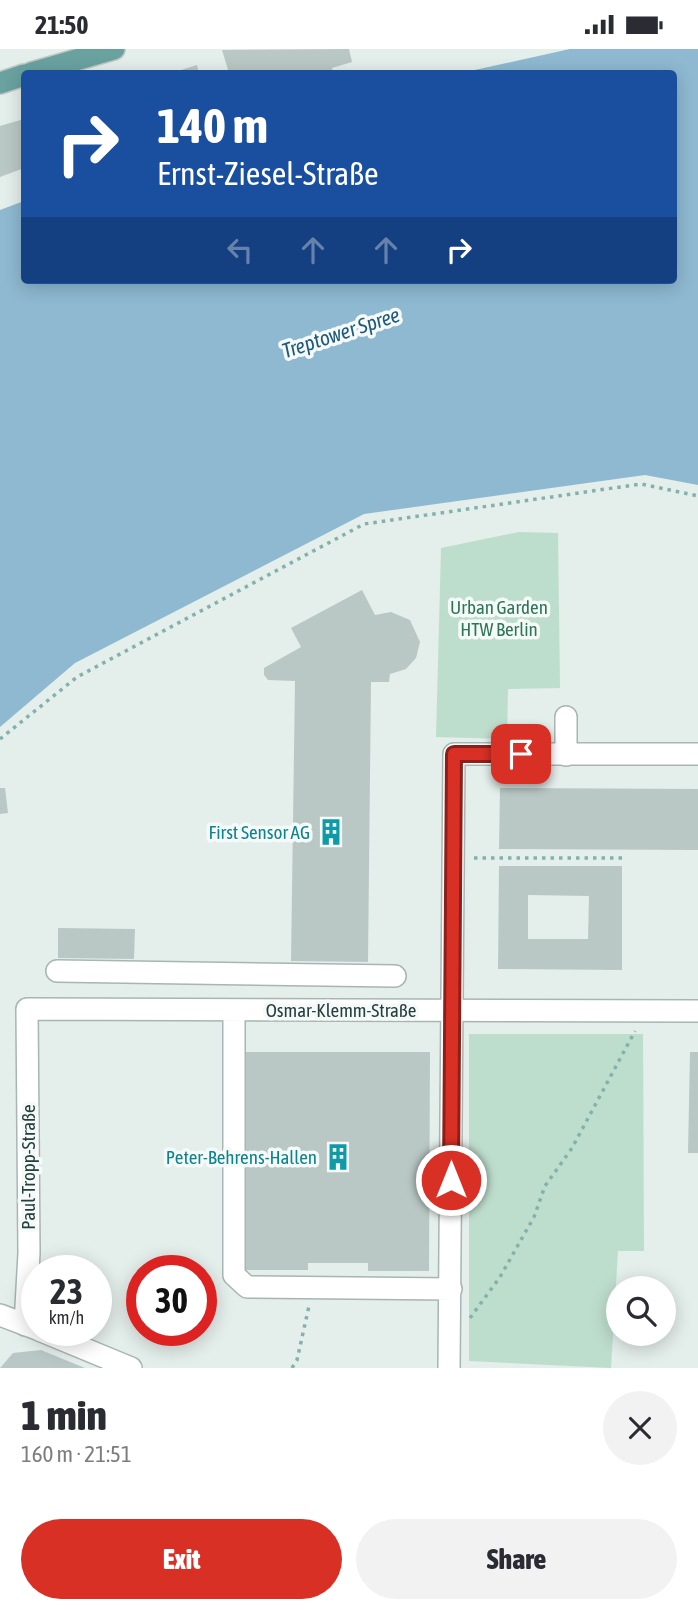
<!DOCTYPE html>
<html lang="en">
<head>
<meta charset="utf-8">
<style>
	body { margin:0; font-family:"Asap Condensed",sans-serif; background:#f2f2f3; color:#2b2b33; height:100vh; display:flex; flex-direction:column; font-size:26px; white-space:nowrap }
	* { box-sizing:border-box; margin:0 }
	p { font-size:23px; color:#7c7c81 }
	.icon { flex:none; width:38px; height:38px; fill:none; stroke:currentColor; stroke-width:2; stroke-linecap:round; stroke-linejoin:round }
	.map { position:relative; height:1319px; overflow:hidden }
	.details { display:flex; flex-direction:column; background:#fff; flex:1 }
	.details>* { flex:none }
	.hud { position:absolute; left:21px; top:21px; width:656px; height:214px; border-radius:7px; box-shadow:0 4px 18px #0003; background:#1a4fa0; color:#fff; overflow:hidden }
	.fabs { position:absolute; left:606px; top:1227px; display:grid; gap:14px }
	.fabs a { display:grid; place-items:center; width:70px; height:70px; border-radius:50%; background:#fff; box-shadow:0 4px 18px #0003; font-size:35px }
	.speed { position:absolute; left:21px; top:1206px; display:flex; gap:14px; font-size:35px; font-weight:700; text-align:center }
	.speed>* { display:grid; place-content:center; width:91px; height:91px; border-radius:50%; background:#fff; box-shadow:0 4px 18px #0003; line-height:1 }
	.speed small { font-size:18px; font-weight:400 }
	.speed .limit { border:10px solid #d22; background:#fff; color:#111 }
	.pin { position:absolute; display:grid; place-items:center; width:60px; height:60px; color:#fff; margin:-30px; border-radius:14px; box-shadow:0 4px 10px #0006 }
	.me { position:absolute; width:77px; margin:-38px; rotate:0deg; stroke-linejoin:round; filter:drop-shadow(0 0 5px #0008) }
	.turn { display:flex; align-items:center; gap:24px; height:147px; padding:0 21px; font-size:32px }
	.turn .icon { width:91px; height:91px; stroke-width:2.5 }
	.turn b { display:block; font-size:49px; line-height:60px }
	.lanes { display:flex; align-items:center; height:66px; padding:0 21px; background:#0003; justify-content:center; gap:35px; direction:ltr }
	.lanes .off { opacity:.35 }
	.round { display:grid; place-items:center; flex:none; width:74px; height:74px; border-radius:37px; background:#f2f2f3 }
	.headline { display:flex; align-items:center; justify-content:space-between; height:119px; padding:0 21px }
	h1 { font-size:42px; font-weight:800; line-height:52px }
	.cta { display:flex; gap:14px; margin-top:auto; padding:14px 21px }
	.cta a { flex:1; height:80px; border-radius:42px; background:#d93025; color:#fff; font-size:28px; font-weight:800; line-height:80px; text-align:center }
	.cta a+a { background:#f2f2f3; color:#2b2b33 }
	.status { display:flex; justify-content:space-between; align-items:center; height:49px; padding:0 35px; background:#fff; direction:ltr }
	.status svg { height:19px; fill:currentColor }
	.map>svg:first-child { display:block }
	.green { fill:#bedecd }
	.water { fill:#8eb9d1 }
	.building { fill:#bac8c5; fill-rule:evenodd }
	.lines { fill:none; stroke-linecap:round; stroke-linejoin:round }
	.minor-casing { stroke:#a7b6b3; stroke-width:24 }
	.major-casing { stroke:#c2c9c9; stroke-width:24 }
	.path { stroke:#85b1ac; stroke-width:3.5; stroke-dasharray:3.5 5; stroke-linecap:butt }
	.minor { stroke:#fff; stroke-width:21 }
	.major { stroke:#6aa29f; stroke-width:21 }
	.route-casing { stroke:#8d1f18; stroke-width:18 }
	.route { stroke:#d93025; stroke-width:12 }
	.labels { text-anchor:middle; stroke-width:7; stroke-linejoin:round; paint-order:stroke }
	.park-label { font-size:19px; fill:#2e7658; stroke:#f5faf8 }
	.culture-label { font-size:19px; fill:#0d838f; stroke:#f5faf8; text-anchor:end }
	.street-label { font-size:19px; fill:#243f3d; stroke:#f5faf8 }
	.water-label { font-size:21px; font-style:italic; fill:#1e597b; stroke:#f5faf8 }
</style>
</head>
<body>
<div class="status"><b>21:50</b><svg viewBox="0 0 49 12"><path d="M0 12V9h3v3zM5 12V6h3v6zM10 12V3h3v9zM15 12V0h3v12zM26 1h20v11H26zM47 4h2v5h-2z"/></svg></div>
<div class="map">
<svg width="698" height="1319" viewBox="0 0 698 1319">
	<rect width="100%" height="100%" fill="#e4eeeb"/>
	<!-- green -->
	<path class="green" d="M 519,483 L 558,484 L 560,639 L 508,640 L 507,690 L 436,688 L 441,499 Z
		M 469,985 L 643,985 L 644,1202 L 618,1202 L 611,1319 L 469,1312 Z"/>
	<!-- water -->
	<path class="water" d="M 570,0 L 698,0 L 698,436 L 645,426 L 364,465 L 75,614 L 0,678 L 0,161 L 24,152 L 24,231 L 674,231 L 674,24 L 461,24 Z"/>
	<!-- building -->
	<path class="building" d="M 349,0 L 352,13 L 332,19 L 333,23 L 329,24 L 229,24 L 222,1 Z
		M 197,16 L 199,24 L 171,24 Z
		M 24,70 L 24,119 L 0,128 L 0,77 Z
		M 362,541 L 375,566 L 391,563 L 410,571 L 420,593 L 416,609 L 406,620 L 390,625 L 389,633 L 371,633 L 368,913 L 291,912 L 295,632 L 268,631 L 264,626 L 264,619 L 301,598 L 291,579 Z
		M 0,739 L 5,739 L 8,764 L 0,765 Z
		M 500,739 L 698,740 L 698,801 L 499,800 Z
		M 499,817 L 622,817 L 622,921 L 498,920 ZM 528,846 L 589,847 L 588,890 L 528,890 Z
		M 58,879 L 135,880 L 134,910 L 58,909 Z
		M 246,1003 L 430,1003 L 429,1222 L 368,1222 L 368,1214 L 308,1214 L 308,1221 L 245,1221 Z
		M 690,1003 L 698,1003 L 698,1104 L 688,1104 Z
		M 41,1301 L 85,1319 L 0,1319 L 13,1304 Z"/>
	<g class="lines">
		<defs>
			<path id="minor" d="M 566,706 L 566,668
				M 57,922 L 395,927
				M 234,961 L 234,1226 L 247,1238 L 451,1240
				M 0,1266 L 37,1280
				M 25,1276 L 29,1204 L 27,960 L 698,962
				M 39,1281 L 131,1319
				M 449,1319 L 454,705 L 698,705"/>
			<path id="major" d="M 31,24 L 114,0
				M 0,34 L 24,26"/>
		</defs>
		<!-- minor casing -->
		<use href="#minor" class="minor-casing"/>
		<!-- major casing -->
		<use href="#major" class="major-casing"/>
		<!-- path -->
		<path class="path" d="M 0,690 L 77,628 L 364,475 L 641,435 L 698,447
			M 474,809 L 622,809
			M 470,1269 L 500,1228 L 534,1168 L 545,1137 L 572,1099 L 635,982
			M 292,1319 L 297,1311 L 309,1257"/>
		<!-- minor -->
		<use href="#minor" class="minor"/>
		<!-- major -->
		<use href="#major" class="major"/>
	</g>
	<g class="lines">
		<defs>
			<path id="route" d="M 451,1131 L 454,705 L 521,705"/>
		</defs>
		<!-- route casing -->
		<use href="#route" class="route-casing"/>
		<!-- route -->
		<use href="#route" class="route"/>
	</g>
	<!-- icons -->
	<defs>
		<symbol id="building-bare" viewBox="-9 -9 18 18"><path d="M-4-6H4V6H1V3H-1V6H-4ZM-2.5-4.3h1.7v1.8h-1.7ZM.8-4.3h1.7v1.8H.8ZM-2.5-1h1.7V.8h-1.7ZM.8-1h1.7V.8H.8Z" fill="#0f9aa8" stroke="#f5faf8" stroke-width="2.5" paint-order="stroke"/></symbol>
	</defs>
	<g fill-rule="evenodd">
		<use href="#building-bare" x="312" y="764" width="38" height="38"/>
		<use href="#building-bare" x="319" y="1089" width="38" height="38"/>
	</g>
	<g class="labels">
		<!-- park labels -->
		<g class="park-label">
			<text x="499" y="565">Urban Garden<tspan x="499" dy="22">HTW Berlin</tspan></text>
		</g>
		<!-- culture labels -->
		<g class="culture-label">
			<text x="310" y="790">First Sensor AG</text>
			<text x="317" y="1115">Peter-Behrens-Hallen</text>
		</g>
		<!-- street labels -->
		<g class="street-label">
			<text x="341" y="968">Osmar-Klemm-Straße</text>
			<text transform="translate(28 1118) rotate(-90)" y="7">Paul-Tropp-Straße</text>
		</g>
		<!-- water labels -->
		<g class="water-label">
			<text transform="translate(341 284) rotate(-18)" y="7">Treptower Spree</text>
		</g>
	</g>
</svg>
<div class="fabs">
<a><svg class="icon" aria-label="search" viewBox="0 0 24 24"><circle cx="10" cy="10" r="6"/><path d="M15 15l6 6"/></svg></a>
</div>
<div class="speed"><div>23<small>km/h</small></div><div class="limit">30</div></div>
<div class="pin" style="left:521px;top:705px;background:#d93025"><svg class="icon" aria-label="arrive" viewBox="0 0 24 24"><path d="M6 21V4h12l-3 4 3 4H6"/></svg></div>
<svg class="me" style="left:451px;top:1131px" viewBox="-20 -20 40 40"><circle r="17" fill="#d93025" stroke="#fff" stroke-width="3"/><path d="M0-11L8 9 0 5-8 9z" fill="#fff"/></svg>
<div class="hud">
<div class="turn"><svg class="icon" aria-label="right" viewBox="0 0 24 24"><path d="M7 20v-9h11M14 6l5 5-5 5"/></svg><div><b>140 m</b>Ernst-Ziesel-Straße</div></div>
<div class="lanes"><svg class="icon off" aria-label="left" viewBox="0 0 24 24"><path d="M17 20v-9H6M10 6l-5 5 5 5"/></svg><svg class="icon off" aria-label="ahead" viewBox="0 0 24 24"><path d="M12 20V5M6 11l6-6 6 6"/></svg><svg class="icon off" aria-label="ahead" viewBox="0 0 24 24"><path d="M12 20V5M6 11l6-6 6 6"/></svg><svg class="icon" aria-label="right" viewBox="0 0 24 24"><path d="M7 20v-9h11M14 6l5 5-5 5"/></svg></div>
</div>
</div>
<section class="details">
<div class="headline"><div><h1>1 min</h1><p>160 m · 21:51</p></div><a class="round"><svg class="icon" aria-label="close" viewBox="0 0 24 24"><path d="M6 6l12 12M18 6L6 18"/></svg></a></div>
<div class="cta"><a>Exit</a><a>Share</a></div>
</section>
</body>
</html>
